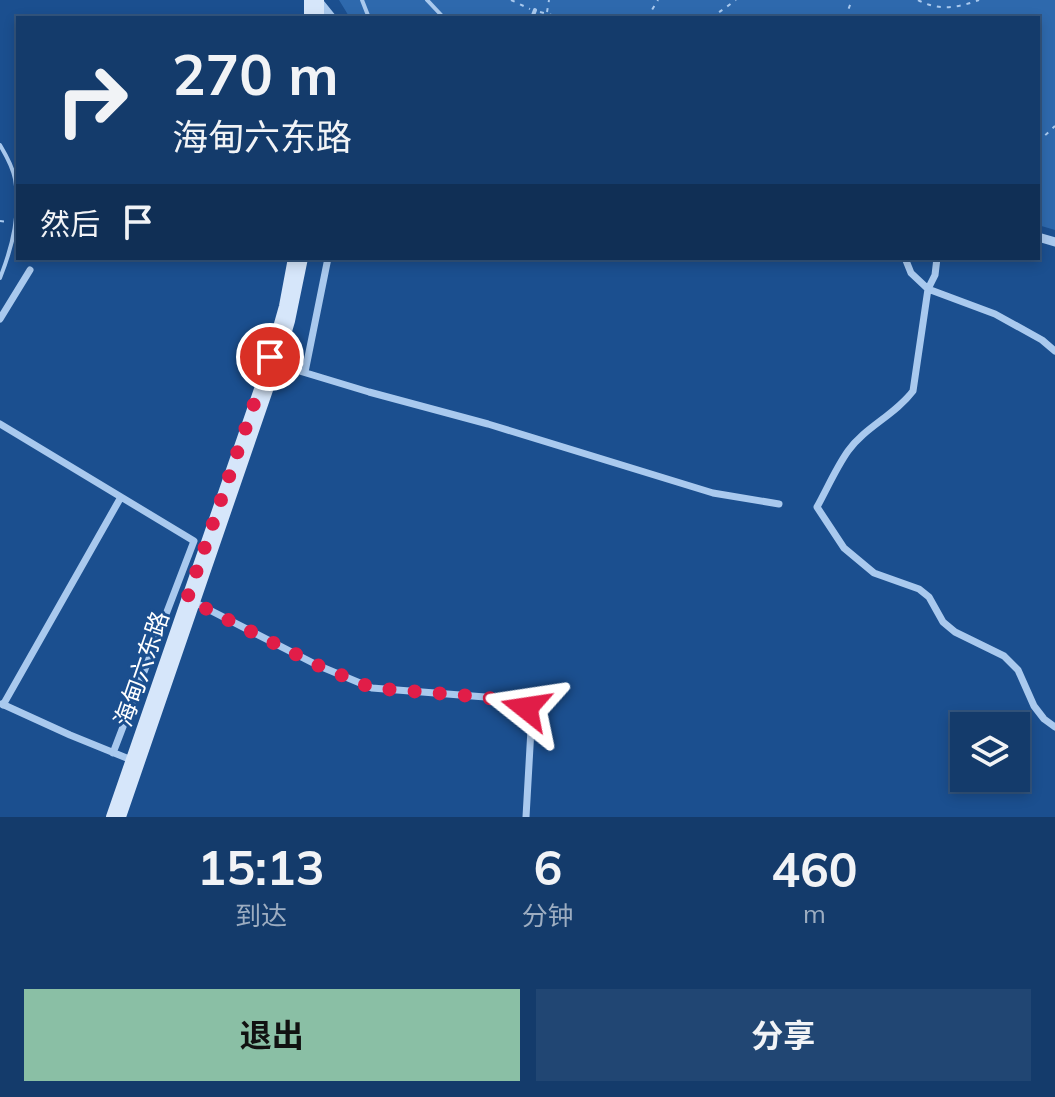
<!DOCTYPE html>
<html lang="zh">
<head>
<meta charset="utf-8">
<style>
	body { margin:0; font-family:Mulish,"Noto Sans SC",sans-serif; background:#214673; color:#f1f3f6; height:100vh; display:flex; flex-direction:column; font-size:30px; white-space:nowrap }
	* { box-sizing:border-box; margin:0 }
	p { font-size:26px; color:#9dadc1 }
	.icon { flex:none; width:44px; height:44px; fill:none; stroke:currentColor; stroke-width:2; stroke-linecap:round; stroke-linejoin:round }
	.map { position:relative; height:817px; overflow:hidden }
	.side { display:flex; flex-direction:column; background:#143b6b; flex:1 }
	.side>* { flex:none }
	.banner { position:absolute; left:16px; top:16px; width:1024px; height:244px; border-radius:0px; box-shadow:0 4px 12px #0003,0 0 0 2px #33557e; background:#143b6b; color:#f1f3f6; overflow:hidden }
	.buttons { position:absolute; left:950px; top:712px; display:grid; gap:16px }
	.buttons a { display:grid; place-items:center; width:80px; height:80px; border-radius:0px; background:#143b6b; box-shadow:0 4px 12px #0003,0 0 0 2px #33557e; font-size:40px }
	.pin { position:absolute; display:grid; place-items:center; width:68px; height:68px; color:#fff; margin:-34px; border:4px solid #fff; border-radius:50%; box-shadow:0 2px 8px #0007 }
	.me { position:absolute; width:88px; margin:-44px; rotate:285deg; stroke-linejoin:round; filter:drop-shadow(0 0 6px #0008) }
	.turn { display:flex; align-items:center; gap:28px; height:168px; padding:0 24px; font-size:36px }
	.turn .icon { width:104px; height:104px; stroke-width:2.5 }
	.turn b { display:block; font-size:56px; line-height:68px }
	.then { display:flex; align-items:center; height:76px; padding:0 24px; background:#0003; gap:16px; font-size:30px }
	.eta { display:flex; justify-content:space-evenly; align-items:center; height:136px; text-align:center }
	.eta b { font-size:48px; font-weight:700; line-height:56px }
	.action { display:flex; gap:16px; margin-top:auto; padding:16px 24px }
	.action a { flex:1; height:92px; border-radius:0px; background:#8abfa5; color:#111; font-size:32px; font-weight:700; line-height:92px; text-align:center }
	.action a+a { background:#214673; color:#f1f3f6 }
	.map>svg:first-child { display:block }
	.green { fill:#2e69ad }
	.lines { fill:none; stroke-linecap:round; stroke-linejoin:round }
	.path { stroke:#a9c9ee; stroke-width:2; stroke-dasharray:4 6; stroke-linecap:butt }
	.service { stroke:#a9c9ee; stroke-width:4 }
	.minor { stroke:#a9c9ee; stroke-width:7 }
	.tertiary { stroke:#a9c9ee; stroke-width:9 }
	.secondary { stroke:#d6e6fa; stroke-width:10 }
	.route { stroke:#e11d48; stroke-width:14; stroke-dasharray:0 25.2 }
	.labels { text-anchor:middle; stroke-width:6; stroke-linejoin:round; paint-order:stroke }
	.street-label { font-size:24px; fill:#fff; stroke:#1b4f8f }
</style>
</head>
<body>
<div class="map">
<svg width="1055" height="817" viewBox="0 0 1055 817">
	<rect width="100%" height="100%" fill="#1b4f8f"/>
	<!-- green -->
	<path class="green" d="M 339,0 L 1055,0 L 1055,230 L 1038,225 L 1038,18 L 350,18 Z"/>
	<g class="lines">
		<!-- path -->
		<path class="path" d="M 511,0 L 530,9
			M 918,0 C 938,11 958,8 979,0
			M 540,12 L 556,16 L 646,18
			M 547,12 L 549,0
			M 647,18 L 658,0
			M 711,18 L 736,0
			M 845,18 L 852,0
			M 1038,142 L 1055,126
			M 0,221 L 9,222"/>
		<!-- service -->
		<path class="service" d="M 362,0 L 369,18
			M 427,0 L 444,18
			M 532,18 L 535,10
			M 0,145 C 6,155 13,168 15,179 C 21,211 12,248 0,278"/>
		<!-- minor -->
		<path class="minor" d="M 905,258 L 911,273 L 928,289 L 995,314 L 1042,340 L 1055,351
			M 937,258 L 935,275 L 928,289 L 913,391 C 895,415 865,427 848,451 C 836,468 827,489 817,507 L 844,548 L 874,573 L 919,589 L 929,597 L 943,622 L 955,632 L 1004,656 L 1018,670 L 1034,706 L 1044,719 L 1055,727
			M 0,319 L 30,270
			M 273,363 L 369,392 L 488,424 L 713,493 L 779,504
			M 305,372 L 328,258
			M 0,424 L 194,541 L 113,753
			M 192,601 L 317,665 L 372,688 L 485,697 L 526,708 L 531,729 L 526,817
			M 2,704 L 70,735 L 134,761
			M 3,705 L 121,497"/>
		<!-- tertiary -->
		<path class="tertiary" d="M 319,2 L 332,18
			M 1038,237 L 1055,242"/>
		<!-- secondary -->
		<path class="secondary" d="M 309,18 L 309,0
			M 319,18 L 319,0
			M 111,817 L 267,366 L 284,306 L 293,258
			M 121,817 L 279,358 L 290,321 L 303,258"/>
	</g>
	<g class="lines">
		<!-- route -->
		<path class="route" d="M 270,357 L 187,599 L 317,665 L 372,688 L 485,697 L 526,708"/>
	</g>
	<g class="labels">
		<!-- street labels -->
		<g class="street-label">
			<text transform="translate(142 669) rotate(-71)" y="8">海甸六东路</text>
		</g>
	</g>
</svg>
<div class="buttons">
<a><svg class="icon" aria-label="layers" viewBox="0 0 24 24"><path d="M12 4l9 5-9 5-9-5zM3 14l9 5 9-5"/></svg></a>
</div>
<div class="pin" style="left:270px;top:357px;background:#d93025"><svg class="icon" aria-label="arrive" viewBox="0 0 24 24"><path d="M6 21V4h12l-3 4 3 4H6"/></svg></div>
<svg class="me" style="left:526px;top:708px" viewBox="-20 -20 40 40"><path d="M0-17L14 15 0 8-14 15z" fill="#e11d48" stroke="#fff" stroke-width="4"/></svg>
<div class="banner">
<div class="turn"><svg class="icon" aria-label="right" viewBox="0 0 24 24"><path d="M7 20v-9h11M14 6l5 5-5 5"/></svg><div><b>270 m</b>海甸六东路</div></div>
<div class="then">然后<svg class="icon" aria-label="arrive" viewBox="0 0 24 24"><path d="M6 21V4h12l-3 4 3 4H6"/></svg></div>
</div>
</div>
<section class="side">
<div class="eta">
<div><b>15:13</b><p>到达</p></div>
<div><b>6</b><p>分钟</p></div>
<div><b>460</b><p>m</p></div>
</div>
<div class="action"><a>退出</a><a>分享</a></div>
</section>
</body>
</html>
